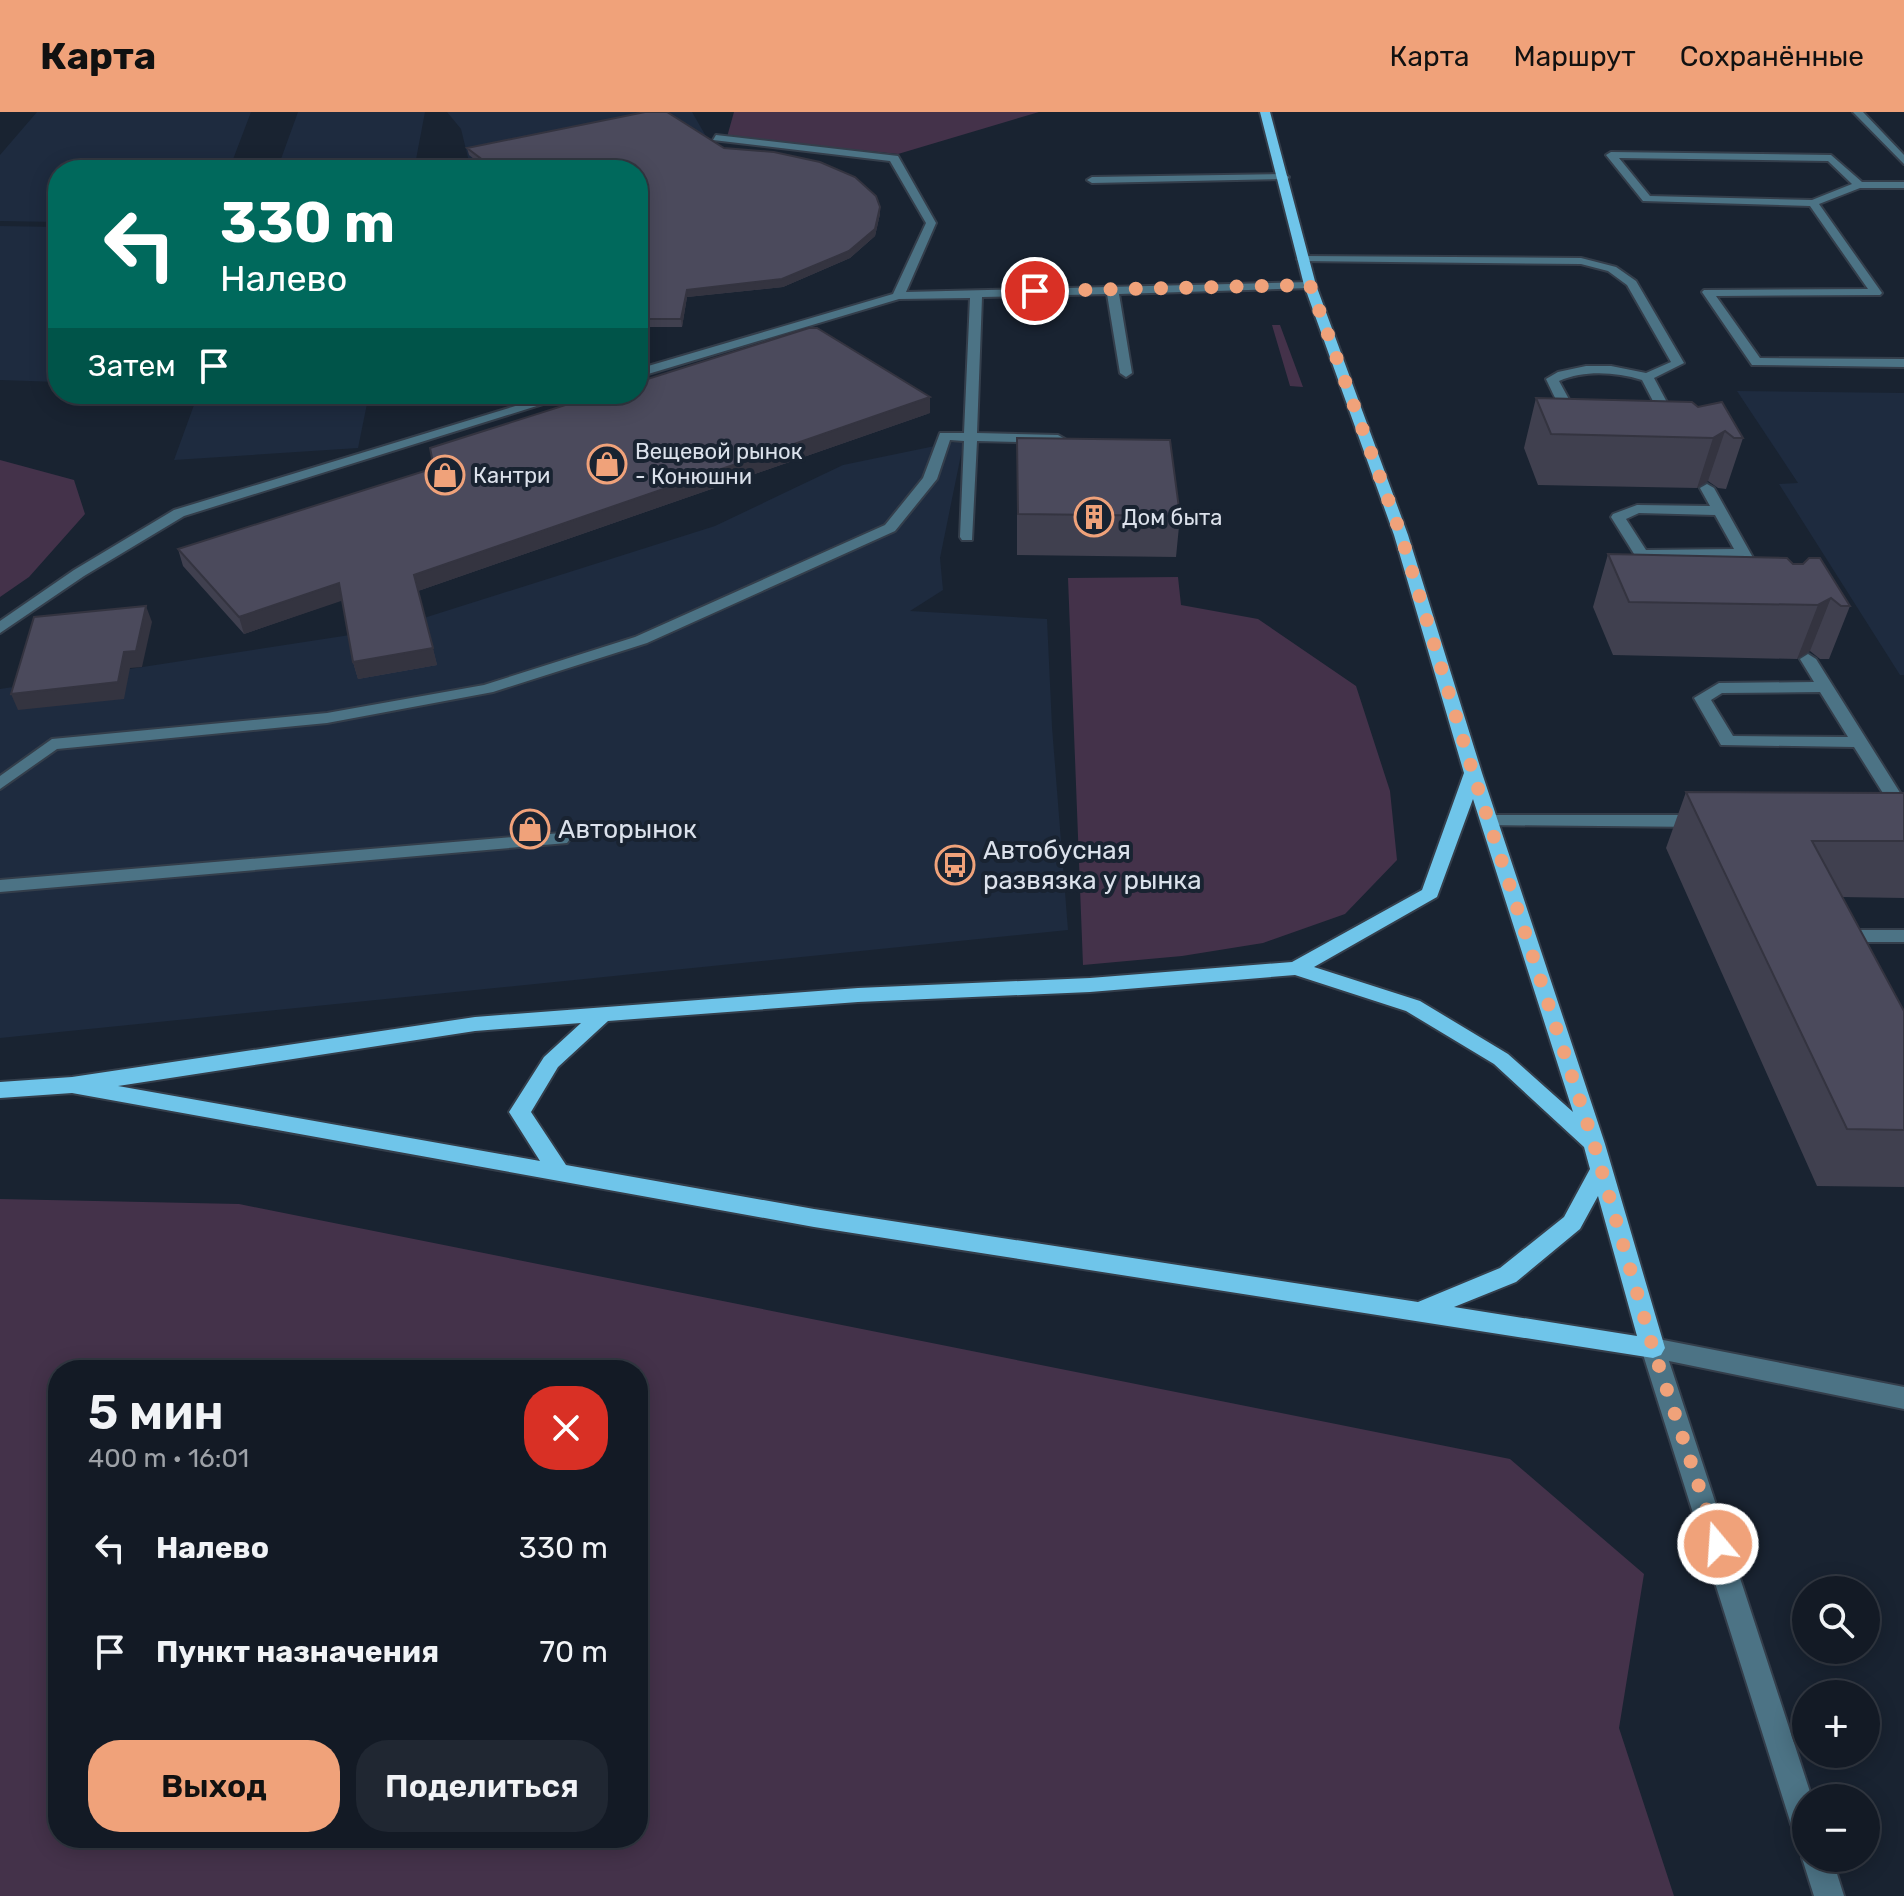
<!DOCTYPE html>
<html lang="ru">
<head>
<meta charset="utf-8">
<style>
	body { margin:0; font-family:Rubik,sans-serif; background:#202732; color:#f1f3f6; height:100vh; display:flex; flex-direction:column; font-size:30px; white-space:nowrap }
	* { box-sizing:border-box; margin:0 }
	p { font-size:26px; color:#9da1a7 }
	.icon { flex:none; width:44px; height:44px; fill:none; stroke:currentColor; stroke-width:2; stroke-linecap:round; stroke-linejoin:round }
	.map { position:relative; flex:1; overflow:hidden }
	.sheet { position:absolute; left:48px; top:1248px; width:600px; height:488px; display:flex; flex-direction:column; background:#131a25; border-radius:32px; box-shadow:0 4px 20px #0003,0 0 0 2px #323842 }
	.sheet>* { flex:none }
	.banner { position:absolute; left:48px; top:48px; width:600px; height:244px; border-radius:32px; box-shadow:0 4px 20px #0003,0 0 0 2px #323842; background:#00695c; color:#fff; overflow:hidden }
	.tools { position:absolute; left:1792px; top:1464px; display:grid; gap:16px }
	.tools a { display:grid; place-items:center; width:88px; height:88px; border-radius:50%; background:#131a25; box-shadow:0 4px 20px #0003,0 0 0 2px #323842; font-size:40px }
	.pin { position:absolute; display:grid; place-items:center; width:68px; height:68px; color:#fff; margin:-34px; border:4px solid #fff; border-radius:50%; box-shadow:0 2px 8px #0007 }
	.me { position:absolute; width:88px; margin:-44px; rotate:342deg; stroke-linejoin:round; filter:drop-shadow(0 0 6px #0008) }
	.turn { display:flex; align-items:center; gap:28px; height:168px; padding:0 40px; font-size:36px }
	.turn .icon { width:104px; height:104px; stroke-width:2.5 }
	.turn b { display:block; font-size:56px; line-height:68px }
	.then { display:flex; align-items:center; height:76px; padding:0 40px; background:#0003; gap:16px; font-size:30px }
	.round { display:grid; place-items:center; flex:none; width:84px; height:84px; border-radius:32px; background:#202732 }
	.head { display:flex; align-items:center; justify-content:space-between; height:136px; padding:0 40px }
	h1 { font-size:48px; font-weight:600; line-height:60px }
	.button { display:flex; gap:16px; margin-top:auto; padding:16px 40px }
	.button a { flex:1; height:92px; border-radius:32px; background:#f0a27a; color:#111; font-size:32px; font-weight:600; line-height:92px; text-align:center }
	.button a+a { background:#202732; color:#f1f3f6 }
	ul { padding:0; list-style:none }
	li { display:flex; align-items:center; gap:24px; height:104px; padding:0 40px }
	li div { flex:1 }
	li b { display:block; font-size:30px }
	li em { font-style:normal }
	header { display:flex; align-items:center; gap:48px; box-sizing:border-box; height:112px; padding:0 40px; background:#f0a27a; color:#111 }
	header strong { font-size:38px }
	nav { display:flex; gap:44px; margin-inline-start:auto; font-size:28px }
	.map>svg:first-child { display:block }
	.built { fill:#1e2b3f }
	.green { fill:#44324a; fill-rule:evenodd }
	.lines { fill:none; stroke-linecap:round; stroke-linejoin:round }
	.minor-casing { stroke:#343e4b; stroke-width:4 }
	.major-casing { stroke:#343e4b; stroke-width:4 }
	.minor { fill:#4c7385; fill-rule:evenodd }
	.major { fill:#6fc5ea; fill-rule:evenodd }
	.wall { fill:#40404f }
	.shaded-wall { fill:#343440 }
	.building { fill:#4b4a5c; stroke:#343440; stroke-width:2 }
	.route { stroke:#f0a27a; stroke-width:14; stroke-dasharray:0 25.2 }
	.labels { text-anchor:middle; stroke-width:8; stroke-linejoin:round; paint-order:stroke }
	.far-poi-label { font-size:22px; fill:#dbe1eb; stroke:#192331; text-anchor:start }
	.poi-label { font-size:26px; fill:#dbe1eb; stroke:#192331; text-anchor:start }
</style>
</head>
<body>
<header>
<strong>Карта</strong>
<nav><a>Карта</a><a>Маршрут</a><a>Сохранённые</a></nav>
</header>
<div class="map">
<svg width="1904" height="1784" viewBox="0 0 1904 1784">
	<rect width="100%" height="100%" fill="#192331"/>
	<!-- built -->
	<path class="built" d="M 37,0 L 251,0 L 229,58 L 58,58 L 58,110 L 0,109 L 0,43 Z
		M 298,0 L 425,0 L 414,58 L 277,58 Z
		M 447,0 L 692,0 L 707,26 L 569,58 L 471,58 L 461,17 Z
		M 0,114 L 58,115 L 58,270 L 0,268 Z
		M 1737,279 L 1904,281 L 1904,563 L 1900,563 L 1779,372 L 1798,371 Z
		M 198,282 L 369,282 L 358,336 L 174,348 Z
		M 964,328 L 940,446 L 943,478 L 910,499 L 1047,507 L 1052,615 L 1068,818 L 0,926 L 0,577 L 389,517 L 715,414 L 843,353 Z"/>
	<!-- green -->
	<path class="green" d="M 734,0 L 1039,0 L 898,42 L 727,25 Z
		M 1272,213 L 1280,213 L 1303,275 L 1290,274 Z
		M 0,348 L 74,368 L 85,402 L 29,465 L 0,485 Z
		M 1178,465 L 1181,493 L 1258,507 L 1356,574 L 1390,679 L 1397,748 L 1345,802 L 1263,831 L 1182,844 L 1083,853 L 1068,466 Z
		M 0,1087 L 239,1092 L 1510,1347 L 1644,1462 L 1619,1616 L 1674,1784 L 0,1784 ZM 638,1258 L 638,1726 L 58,1726 L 58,1258 Z"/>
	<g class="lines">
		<defs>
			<path id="minor" d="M 1853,0 L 1863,0 L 1904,43 L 1904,52 Z
				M 716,23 L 898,44 L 936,111 L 906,180 L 1310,170 L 1316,173 L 1310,176 L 1119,182 L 1132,261 L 1126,265 L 1120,261 L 1107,182 L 982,185 L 977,321 L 1058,323 L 1065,327 L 1058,331 L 977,329 L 972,428 L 962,428 L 960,425 L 964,329 L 950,328 L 937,367 L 895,419 L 647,531 L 493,580 L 327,611 L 57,637 L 0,677 L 0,664 L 52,627 L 327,601 L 484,573 L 635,525 L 885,413 L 923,366 L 940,321 L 964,321 L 970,186 L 899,187 L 638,265 L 638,257 L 893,182 L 926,111 L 890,49 L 713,28 Z
				M 1611,40 L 1831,43 L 1862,70 L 1904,70 L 1904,76 L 1860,76 L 1819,92 L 1882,181 L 1880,183 L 1716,184 L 1760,246 L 1904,247 L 1904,255 L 1752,253 L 1702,180 L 1704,178 L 1868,177 L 1810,94 L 1643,89 L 1606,43 ZM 1619,46 L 1828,49 L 1852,72 L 1812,88 L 1650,84 Z
				M 1284,62 L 1289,65 L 1288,67 L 1092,71 L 1087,68 L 1092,65 Z
				M 1303,144 L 1581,146 L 1616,155 L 1636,169 L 1684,251 L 1654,266 L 1678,311 L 1666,314 L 1642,268 C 1615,260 1585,258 1559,269 L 1571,291 L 1589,295 C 1563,312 1555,285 1546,267 L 1558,260 L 1586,254 L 1611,254 L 1646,261 L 1671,250 L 1627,173 L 1608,159 L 1581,152 L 1299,149 L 1297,147 Z
				M 555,282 L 575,282 L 184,404 L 84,464 L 0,521 L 0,509 L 74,458 L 174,398 Z
				M 1707,372 L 1714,376 L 1756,451 L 1754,454 L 1744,454 L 1739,445 L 1636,445 L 1611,405 L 1613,402 L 1637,393 L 1710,394 L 1700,376 ZM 1639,401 L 1715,403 L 1734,437 L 1646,438 L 1626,407 Z
				M 1808,542 L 1816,547 L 1904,687 L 1904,706 L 1898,705 L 1854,635 L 1721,633 L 1694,586 L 1719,571 L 1814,570 L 1800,547 ZM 1820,580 L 1848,625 L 1733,624 L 1711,588 L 1722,581 Z
				M 1490,703 L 1702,703 L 1711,709 L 1702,715 L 1484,713 L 1481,709 Z
				M 561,721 L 570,727 L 567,731 L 0,780 L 0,768 Z
				M 1852,818 L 1904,818 L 1904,830 L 1865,830 L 1870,839 L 1860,846 L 1853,844 L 1842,824 Z
				M 1653,1226 L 1904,1275 L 1904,1297 L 1669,1249 L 1812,1686 L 1806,1686 L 1806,1727 L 1796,1722 L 1791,1712 L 1641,1236 L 1645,1229 Z
				M 1806,1736 L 1806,1746 L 1832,1746 L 1844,1784 L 1814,1784 L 1802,1746 Z"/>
			<path id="major" d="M 1260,0 L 1270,0 L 1316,173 L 1408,423 L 1482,661 L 1605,1032 L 1665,1236 L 1661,1243 L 1653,1246 L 814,1115 L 72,981 L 0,986 L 0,970 L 72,965 L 475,905 L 858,876 L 1090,866 L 1292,850 L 1422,778 L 1464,661 L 1394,423 L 1304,173 ZM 1473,687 L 1573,1000 L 1508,942 L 1420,889 L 1314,855 L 1437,785 ZM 1295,863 L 1406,899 L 1494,952 L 1584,1035 L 1590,1057 L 1564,1105 L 1500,1156 L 1418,1190 L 814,1097 L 566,1053 L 531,1000 L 558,955 L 608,909 L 858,890 L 1090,880 ZM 581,911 L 544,945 L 509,1000 L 540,1049 L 118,974 L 475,919 ZM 1598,1084 L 1637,1224 L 1454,1195 L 1516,1170 L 1580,1117 Z"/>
		</defs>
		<!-- minor casing -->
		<use href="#minor" class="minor-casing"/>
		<!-- major casing -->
		<use href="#major" class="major-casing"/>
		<!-- minor -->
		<use href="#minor" class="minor"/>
		<!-- major -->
		<use href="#major" class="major"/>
	</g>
	<!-- wall -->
	<path class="wall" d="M 467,36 L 724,36 L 880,102 L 875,124 L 850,146 L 783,175 L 687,185 L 682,215 L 640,215 L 640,207 L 641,195 L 638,195 L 638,58 L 488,58 L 469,43 Z
		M 1536,286 L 1698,295 L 1743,326 L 1726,377 L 1718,376 L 1708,369 L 1697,376 L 1538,373 L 1524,336 Z
		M 930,301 L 418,479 L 437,553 L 358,567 L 353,550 L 342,488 L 244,522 L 183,454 L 178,437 Z
		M 1017,326 L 1180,404 L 1176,445 L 1017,443 Z
		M 1608,442 L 1793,452 L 1850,494 L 1829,547 L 1820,547 L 1810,539 L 1797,547 L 1613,543 L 1593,495 Z
		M 1686,680 L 1904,681 L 1904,786 L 1842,785 L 1904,899 L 1904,1075 L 1817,1074 L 1666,736 Z"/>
	<!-- shaded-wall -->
	<path class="shaded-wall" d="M 880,95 L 880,102 L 875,124 L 850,146 L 783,175 L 687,185 L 682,215 L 681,207 L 687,178 Z
		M 930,285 L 930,301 L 418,479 L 414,463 Z
		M 1725,319 L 1708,369 L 1697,376 L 1713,326 Z
		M 339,471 L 344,488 L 244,522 L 239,505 Z
		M 1831,486 L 1810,539 L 1797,547 L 1818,493 Z
		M 146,494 L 152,510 L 142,555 L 130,556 L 124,587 L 18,598 L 11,582 L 124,540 Z
		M 433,536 L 437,553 L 358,567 L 353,550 Z"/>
	<!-- building -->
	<path class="building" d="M 645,0 L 667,0 L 724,36 L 774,40 L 820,50 L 855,65 L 876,84 L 880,95 L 875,117 L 849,139 L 782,167 L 687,178 L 681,207 L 640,207 L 642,188 L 638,188 L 638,58 L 496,58 L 467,36 Z
		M 809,216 L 817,216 L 930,285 L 414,463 L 433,536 L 353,550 L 339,471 L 239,505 L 178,437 L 434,356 L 430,336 L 600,282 L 638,282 L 638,270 Z
		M 1536,286 L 1692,290 L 1698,295 L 1722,290 L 1743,326 L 1734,326 L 1725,319 L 1713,326 L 1551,322 Z
		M 1017,326 L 1170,328 L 1180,404 L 1018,402 Z
		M 1608,442 L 1787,446 L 1793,452 L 1803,452 L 1809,446 L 1820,446 L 1850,494 L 1841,494 L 1831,486 L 1818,493 L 1629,490 Z
		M 146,494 L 136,539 L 124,540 L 118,570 L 11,582 L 34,505 Z
		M 1686,680 L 1904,681 L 1904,729 L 1812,729 L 1904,899 L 1904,1018 L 1847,1017 Z"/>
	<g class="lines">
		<!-- route -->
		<path class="route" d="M 1035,179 L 1310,173 L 1401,423 L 1473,661 L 1594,1032 L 1653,1236 L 1718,1432"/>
	</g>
	<!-- icons -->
	<defs>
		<symbol id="shop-ring" viewBox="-11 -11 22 22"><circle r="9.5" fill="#192331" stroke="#f0a27a" stroke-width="1.5"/><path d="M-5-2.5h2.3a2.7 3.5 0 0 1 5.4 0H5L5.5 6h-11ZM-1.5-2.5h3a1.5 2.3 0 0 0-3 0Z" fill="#f0a27a"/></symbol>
		<symbol id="building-ring" viewBox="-11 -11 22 22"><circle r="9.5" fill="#192331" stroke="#f0a27a" stroke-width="1.5"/><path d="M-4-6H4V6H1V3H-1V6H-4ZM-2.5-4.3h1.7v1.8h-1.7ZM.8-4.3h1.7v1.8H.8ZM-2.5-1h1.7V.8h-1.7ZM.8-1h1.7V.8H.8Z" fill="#f0a27a"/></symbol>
		<symbol id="bus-ring" viewBox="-11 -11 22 22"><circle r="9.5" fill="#192331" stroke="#f0a27a" stroke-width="1.5"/><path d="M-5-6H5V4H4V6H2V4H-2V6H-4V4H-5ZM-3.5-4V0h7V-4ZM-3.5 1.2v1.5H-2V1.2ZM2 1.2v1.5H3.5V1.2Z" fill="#f0a27a"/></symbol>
	</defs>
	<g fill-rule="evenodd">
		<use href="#shop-ring" x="585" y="330" width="44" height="44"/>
		<use href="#shop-ring" x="423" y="341" width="44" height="44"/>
		<use href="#building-ring" x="1072" y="383" width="44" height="44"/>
		<use href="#shop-ring" x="508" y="695" width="44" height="44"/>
		<use href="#bus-ring" x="933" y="731" width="44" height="44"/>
	</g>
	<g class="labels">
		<!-- far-poi labels -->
		<g class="far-poi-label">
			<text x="635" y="347">Вещевой рынок<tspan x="635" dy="25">- Конюшни</tspan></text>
			<text x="473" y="371">Кантри</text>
			<text x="1122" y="413">Дом быта</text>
		</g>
		<!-- poi labels -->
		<g class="poi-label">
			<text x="558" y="726">Авторынок</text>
			<text x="983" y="747">Автобусная<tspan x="983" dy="30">развязка у рынка</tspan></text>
		</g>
	</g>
</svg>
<div class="tools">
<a><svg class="icon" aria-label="search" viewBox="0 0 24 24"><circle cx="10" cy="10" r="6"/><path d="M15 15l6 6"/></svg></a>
<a>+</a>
<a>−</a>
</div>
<div class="pin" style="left:1035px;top:179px;background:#d93025"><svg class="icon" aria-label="arrive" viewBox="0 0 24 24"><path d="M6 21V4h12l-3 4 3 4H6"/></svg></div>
<svg class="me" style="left:1718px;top:1432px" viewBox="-20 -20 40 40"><circle r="17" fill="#f0a27a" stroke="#fff" stroke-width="3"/><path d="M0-11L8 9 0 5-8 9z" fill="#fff"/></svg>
<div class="banner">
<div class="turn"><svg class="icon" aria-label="left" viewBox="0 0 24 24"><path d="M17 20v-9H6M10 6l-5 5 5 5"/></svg><div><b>330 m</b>Налево</div></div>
<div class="then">Затем<svg class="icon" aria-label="arrive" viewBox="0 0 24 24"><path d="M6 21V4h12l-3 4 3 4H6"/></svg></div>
</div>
<section class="sheet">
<div class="head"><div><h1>5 мин</h1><p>400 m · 16:01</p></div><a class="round" style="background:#d93025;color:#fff"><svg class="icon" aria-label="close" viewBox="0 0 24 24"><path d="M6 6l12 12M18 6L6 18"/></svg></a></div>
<ul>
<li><svg class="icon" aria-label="left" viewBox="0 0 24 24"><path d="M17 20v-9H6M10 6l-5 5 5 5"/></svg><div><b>Налево</b></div><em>330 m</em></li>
<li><svg class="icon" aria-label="arrive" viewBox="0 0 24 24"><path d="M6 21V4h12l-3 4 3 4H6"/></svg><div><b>Пункт назначения</b></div><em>70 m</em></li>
</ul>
<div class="button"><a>Выход</a><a>Поделиться</a></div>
</section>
</div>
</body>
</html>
